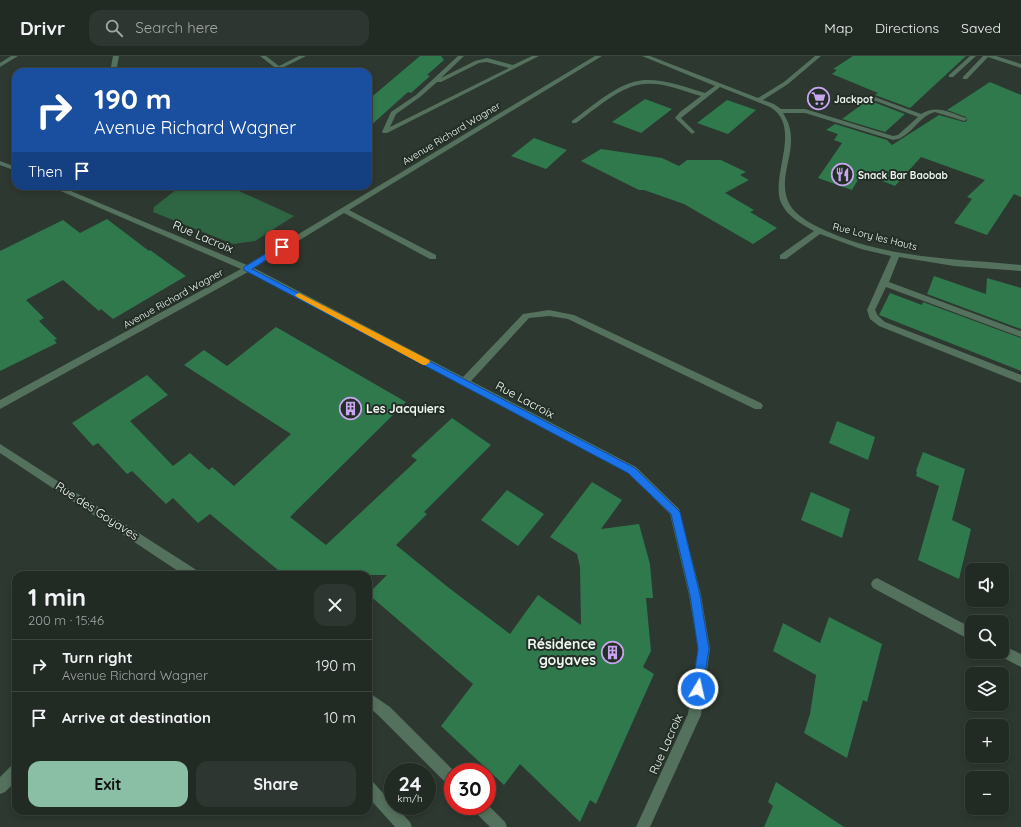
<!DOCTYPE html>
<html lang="en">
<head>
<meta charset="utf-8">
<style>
	body { margin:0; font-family:Quicksand,sans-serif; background:#2e3631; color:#f1f3f6; height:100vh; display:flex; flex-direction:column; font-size:15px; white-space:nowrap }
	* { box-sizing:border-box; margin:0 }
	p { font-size:13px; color:#a2a7a6 }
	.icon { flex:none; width:22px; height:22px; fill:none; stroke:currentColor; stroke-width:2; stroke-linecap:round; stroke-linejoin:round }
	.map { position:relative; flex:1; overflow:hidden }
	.side { position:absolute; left:12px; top:515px; width:360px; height:244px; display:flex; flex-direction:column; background:#222a24; border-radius:12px; box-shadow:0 2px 6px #0003,0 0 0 1px #3f4641 }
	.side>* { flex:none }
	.hud { position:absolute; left:12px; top:12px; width:360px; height:122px; border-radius:12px; box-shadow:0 2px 6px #0003,0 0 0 1px #3f4641; background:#1a4fa0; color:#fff; overflow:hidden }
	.tools { position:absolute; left:965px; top:507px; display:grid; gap:8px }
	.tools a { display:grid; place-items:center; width:44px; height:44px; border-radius:8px; background:#222a24; box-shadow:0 2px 6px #0003,0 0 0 1px #3f4641; font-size:20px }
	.speed { position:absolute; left:384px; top:707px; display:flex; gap:8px; font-size:20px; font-weight:700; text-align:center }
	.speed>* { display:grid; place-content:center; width:52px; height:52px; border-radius:50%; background:#222a24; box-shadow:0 2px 6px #0003,0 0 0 1px #3f4641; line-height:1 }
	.speed small { font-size:10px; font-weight:400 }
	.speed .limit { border:6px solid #d22; background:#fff; color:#111 }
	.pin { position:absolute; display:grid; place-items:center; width:34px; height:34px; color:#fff; margin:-17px; border-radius:8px; box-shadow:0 2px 6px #0006 }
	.me { position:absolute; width:44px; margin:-22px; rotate:9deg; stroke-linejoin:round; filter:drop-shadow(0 0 3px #0008) }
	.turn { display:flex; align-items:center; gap:14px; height:84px; padding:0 16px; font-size:18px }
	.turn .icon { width:52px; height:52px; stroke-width:2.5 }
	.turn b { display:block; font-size:28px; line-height:34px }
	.then { display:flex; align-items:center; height:38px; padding:0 16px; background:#0003; gap:8px; font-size:15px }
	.round { display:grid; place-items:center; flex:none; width:42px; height:42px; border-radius:12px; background:#2e3631 }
	.head { display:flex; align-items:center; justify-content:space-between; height:68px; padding:0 16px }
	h1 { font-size:24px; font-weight:700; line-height:30px }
	.action { display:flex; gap:8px; margin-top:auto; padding:8px 16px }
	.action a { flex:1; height:46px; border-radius:12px; background:#8abfa5; color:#111; font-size:16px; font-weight:700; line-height:46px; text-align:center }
	.action a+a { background:#2e3631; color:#f1f3f6 }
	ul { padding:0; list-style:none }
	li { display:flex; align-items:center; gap:12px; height:52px; padding:0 16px; border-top:1px solid #3f4641 }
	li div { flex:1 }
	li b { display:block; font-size:15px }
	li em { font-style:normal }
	header { display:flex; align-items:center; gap:24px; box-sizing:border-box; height:56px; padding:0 20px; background:#222a24; border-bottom:1px solid #3f4641 }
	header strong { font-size:19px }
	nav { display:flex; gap:22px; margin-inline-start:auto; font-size:14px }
	.search { width:280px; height:36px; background:#2e3631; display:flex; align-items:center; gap:10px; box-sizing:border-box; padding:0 14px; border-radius:12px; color:#a2a7a6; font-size:15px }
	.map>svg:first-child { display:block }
	.green { fill:#2e6644 }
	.building { fill:#2f794d }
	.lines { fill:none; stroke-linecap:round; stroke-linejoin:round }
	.minor { fill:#54715d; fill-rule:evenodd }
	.route { fill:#1a73e8; stroke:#114b97 }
	.slow { fill:#f59e0b }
	.labels { text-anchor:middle; stroke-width:4; stroke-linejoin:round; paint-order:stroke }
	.far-poi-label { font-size:10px; font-weight:bold; fill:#f0f7f2; stroke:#232e26; text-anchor:start }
	.far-street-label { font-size:10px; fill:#f0f7f2; stroke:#232e26 }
	.street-label { font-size:12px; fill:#f0f7f2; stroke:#232e26 }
	.poi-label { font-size:12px; font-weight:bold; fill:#f0f7f2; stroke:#232e26; text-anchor:start }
	.near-poi-label { font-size:14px; font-weight:bold; fill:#f0f7f2; stroke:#232e26; text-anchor:end }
</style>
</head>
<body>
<header>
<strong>Drivr</strong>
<div class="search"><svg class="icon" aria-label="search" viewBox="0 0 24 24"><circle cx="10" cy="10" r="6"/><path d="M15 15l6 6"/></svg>Search here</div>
<nav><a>Map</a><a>Directions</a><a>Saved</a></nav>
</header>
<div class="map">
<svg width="1021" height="771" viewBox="0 0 1021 771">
	<rect width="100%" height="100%" fill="#2d3830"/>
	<!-- green -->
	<path class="green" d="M 181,130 L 228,130 L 294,160 L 255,185 L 233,188 L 153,156 L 154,151 Z"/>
	<!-- building -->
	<path class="building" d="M 420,0 L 441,0 L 444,4 L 427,19 L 430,20 L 411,37 L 408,36 L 368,72 L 368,44 Z
		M 853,0 L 966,0 L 910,52 L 875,39 L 878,37 L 832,18 L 837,14 L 833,13 Z
		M 990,26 L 1021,39 L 1021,141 L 1014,138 L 987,179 L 954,167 L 972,143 L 967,141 L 985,124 L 921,101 L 895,130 L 862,117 L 852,134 L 818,122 L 842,87 L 834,84 L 838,78 L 826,74 L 835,68 L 887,84 L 892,89 L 939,59 L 964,66 L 967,65 L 966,61 L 947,54 Z
		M 645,43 L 672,53 L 641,77 L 612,66 Z
		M 727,44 L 756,54 L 728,78 L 697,67 Z
		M 868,44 L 905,58 L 885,76 L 842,63 Z
		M 534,82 L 567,94 L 546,113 L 511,100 Z
		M 601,93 L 662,102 L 679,110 L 687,104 L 721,104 L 746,116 L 740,119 L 749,124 L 725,137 L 754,154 L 750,156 L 777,172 L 753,188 L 684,148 L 644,134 L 639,134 L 581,105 Z
		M 107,163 L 149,195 L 150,194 L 186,220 L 113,263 L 101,253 L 99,255 L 63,224 L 26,244 L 44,262 L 39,265 L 57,283 L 54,284 L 57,287 L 0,315 L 0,195 L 63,164 L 80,177 Z
		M 934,220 L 986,238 L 987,222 L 1021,232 L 1021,273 L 927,238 Z
		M 890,237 L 922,249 L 923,246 L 1021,282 L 1021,315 L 879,259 Z
		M 276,271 L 406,346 L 290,461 L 326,489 L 417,404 L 411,400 L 452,362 L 491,389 L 424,456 L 427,458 L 396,489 L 449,532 L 510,578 L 538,539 L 581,569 L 580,511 L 577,498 L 550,481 L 592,426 L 622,444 L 601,473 L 639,468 L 650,508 L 653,542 L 646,542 L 651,595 L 643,611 L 654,618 L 596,748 L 590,744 L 580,766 L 520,708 L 504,729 L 441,670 L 473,628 L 368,538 L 387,519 L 284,519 L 210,458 L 198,467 L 173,442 L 166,448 L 132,415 L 127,418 L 98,387 L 93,390 L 72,367 L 147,319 L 168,339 L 130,365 L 173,410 L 190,397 L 209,414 L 212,411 L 234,430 L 291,378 L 184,309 L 204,294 L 227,310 Z
		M 837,365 L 875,381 L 868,404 L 829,387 Z
		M 923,396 L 965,413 L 952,464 L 971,473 L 959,523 L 918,504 L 939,430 L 916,420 L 917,416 L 916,415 Z
		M 507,434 L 544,458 L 518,490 L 481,464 Z
		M 811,436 L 850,453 L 842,482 L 801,464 Z
		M 829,561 L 882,588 L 867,646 L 863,644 L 847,702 L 804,677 L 810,658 L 816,619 L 773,595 L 783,567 L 820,587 Z
		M 776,726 L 844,771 L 764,771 L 773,750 L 768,746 Z"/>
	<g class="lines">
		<!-- minor -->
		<path class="minor" d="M 11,0 L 18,0 L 0,11 L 0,7 Z
			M 113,0 L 119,0 L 116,16 L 110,16 Z
			M 260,0 L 266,0 L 279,10 L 299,0 L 306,0 L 278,14 Z
			M 458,0 L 464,0 L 441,22 L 475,5 L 487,2 L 513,9 L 532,0 L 539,0 L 387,77 L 383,77 L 382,76 L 391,56 L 416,39 ZM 487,6 L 509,12 L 390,71 L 396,58 L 420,41 L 437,26 L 441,26 L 479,7 Z
			M 595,0 L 602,0 L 349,154 L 436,199 L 436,203 L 430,203 L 344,157 L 254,212 L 463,321 L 523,258 L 549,254 L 574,259 L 761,347 L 763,350 L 761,353 L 755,353 L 568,263 L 549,260 L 529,262 L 471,325 L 636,411 L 679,453 L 680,456 L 701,539 L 710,593 L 701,659 L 650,771 L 636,771 L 688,658 L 698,593 L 689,539 L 670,458 L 628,417 L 248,216 L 0,353 L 0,344 L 241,213 L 49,130 L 59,130 L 247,209 Z
			M 642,0 L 650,0 L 758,42 L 784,26 L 815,0 L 821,0 L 788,28 L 763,44 L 774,48 L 781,53 L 805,53 L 893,80 L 898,79 L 918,61 L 868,42 L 868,40 L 872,40 L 921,58 C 937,48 950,57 966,62 L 966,64 L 964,65 L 935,56 C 921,59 914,75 902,81 C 900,83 896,83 893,84 L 805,57 L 783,57 C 804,89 776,116 788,145 C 792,156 805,164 814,169 C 878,203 952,202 1021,209 L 1021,215 L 954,210 L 899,201 L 889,226 L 1021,275 L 1021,281 L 886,231 L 875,254 L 878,260 L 885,266 L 1021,319 L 1021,327 L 879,270 L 870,263 L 867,254 L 891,200 L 861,193 L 820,178 L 786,203 L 780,203 L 780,199 L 814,175 C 801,168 785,159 780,144 C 772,116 802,70 770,51 L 720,31 L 681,62 L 695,76 L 692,78 L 675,62 L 680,56 L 701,40 C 683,35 664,26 644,28 C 622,29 594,54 576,67 L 572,67 L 572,65 C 593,50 618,26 644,24 C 665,23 686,31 705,37 L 715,30 Z
			M 970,0 L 976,0 L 953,21 L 949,21 L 949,19 Z
			M 983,0 L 996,0 L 1021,8 L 1021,12 L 988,1 L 967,23 L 963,23 L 963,21 Z
			M 0,105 L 16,111 L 16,115 L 0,109 Z
			M 0,388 L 198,515 L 200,519 L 184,519 L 0,397 Z
			M 877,522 L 972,572 L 972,585 L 873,532 L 871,528 L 873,524 Z
			M 1002,589 L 1021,598 L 1021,611 L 998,599 L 996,596 L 1002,596 Z
			M 368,636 L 390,651 L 455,716 L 453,716 L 453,731 L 448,729 L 380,661 L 368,650 Z
			M 16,708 L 16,725 L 5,736 L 0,738 L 0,721 L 11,710 Z
			M 368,724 L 373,726 L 393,748 L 393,750 L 395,750 L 410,766 L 412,771 L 395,771 L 368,741 Z
			M 487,748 L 505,766 L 507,771 L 490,771 L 474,755 L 472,750 L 487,750 Z"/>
	</g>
	<!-- route -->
	<path class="route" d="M 280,189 L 285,189 L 286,191 L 252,213 L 635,412 L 680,456 L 700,539 L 709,593 L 702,637 L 698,639 L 694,637 L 692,633 L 698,593 L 690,539 L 671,458 L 628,417 L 244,214 L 244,211 Z"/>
	<!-- slow -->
	<path class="slow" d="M 299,237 L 429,304 L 430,306 L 426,309 L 423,309 L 297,241 L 295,239 Z"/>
	<!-- icons -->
	<defs>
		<symbol id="supermarket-ring" viewBox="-11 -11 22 22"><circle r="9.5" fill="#232e26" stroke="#c7a6ef" stroke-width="1.5"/><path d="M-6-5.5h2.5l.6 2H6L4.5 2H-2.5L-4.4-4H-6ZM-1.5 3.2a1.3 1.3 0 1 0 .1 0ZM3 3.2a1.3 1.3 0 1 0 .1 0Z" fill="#c7a6ef"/></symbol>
		<symbol id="restaurant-ring" viewBox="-11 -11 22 22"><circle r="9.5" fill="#232e26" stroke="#c7a6ef" stroke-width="1.5"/><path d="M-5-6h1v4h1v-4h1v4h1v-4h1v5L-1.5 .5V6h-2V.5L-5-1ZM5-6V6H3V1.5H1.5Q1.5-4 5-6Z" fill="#c7a6ef"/></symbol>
		<symbol id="building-ring" viewBox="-11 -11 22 22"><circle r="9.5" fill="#232e26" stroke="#c7a6ef" stroke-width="1.5"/><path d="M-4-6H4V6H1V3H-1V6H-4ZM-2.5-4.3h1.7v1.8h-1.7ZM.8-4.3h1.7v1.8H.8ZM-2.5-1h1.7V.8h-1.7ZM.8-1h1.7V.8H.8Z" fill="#c7a6ef"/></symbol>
	</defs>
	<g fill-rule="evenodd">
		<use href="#supermarket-ring" x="806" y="30" width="25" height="25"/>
		<use href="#restaurant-ring" x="830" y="106" width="25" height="25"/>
		<use href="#building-ring" x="338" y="340" width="25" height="25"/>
		<use href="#building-ring" x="600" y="584" width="25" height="25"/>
	</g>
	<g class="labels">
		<!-- far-poi labels -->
		<g class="far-poi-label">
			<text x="834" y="47">Jackpot</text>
			<text x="858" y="123">Snack Bar Baobab</text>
		</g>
		<!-- far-street labels -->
		<g class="far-street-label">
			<text transform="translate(451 77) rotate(-31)" y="4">Avenue Richard Wagner</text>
			<text transform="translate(875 180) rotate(14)" y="4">Rue Lory les Hauts</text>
			<text transform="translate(173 242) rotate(-29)" y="4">Avenue Richard Wagner</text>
		</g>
		<!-- street labels -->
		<g class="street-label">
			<text transform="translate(203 181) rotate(23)" y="4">Rue Lacroix</text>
			<text transform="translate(525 344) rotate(28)" y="4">Rue Lacroix</text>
			<text transform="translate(97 455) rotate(33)" y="4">Rue des Goyaves</text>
			<text transform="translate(666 688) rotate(-66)" y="4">Rue Lacroix</text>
		</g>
		<!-- poi labels -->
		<g class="poi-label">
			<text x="366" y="357">Les Jacquiers</text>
		</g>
		<!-- near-poi labels -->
		<g class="near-poi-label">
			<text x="596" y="593">Résidence<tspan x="596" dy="16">goyaves</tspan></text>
		</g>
	</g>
</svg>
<div class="tools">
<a><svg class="icon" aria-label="sound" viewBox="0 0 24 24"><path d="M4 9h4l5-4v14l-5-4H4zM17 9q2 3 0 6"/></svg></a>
<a><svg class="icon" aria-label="search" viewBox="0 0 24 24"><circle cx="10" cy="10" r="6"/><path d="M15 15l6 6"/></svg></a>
<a><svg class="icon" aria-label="layers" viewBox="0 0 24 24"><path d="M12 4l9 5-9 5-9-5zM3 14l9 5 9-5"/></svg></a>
<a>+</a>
<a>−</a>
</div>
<div class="speed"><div>24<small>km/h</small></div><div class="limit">30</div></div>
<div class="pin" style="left:282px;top:191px;background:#d93025"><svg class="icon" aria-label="arrive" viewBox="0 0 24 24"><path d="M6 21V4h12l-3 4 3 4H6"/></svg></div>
<svg class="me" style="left:698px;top:633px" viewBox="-20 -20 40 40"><circle r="17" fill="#1a73e8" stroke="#fff" stroke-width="3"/><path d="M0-11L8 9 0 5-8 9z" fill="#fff"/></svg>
<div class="hud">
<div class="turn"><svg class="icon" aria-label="right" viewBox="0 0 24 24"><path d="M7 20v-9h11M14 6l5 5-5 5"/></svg><div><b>190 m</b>Avenue Richard Wagner</div></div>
<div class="then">Then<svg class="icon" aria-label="arrive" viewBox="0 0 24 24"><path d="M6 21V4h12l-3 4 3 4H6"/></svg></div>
</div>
<section class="side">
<div class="head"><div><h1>1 min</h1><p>200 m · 15:46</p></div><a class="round"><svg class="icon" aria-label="close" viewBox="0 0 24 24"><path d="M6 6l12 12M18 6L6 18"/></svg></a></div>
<ul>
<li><svg class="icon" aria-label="right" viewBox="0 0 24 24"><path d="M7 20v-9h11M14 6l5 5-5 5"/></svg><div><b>Turn right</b><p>Avenue Richard Wagner</p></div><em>190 m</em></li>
<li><svg class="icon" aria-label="arrive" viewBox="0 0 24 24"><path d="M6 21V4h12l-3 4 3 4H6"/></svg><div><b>Arrive at destination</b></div><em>10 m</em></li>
</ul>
<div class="action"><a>Exit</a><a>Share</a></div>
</section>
</div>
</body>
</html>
